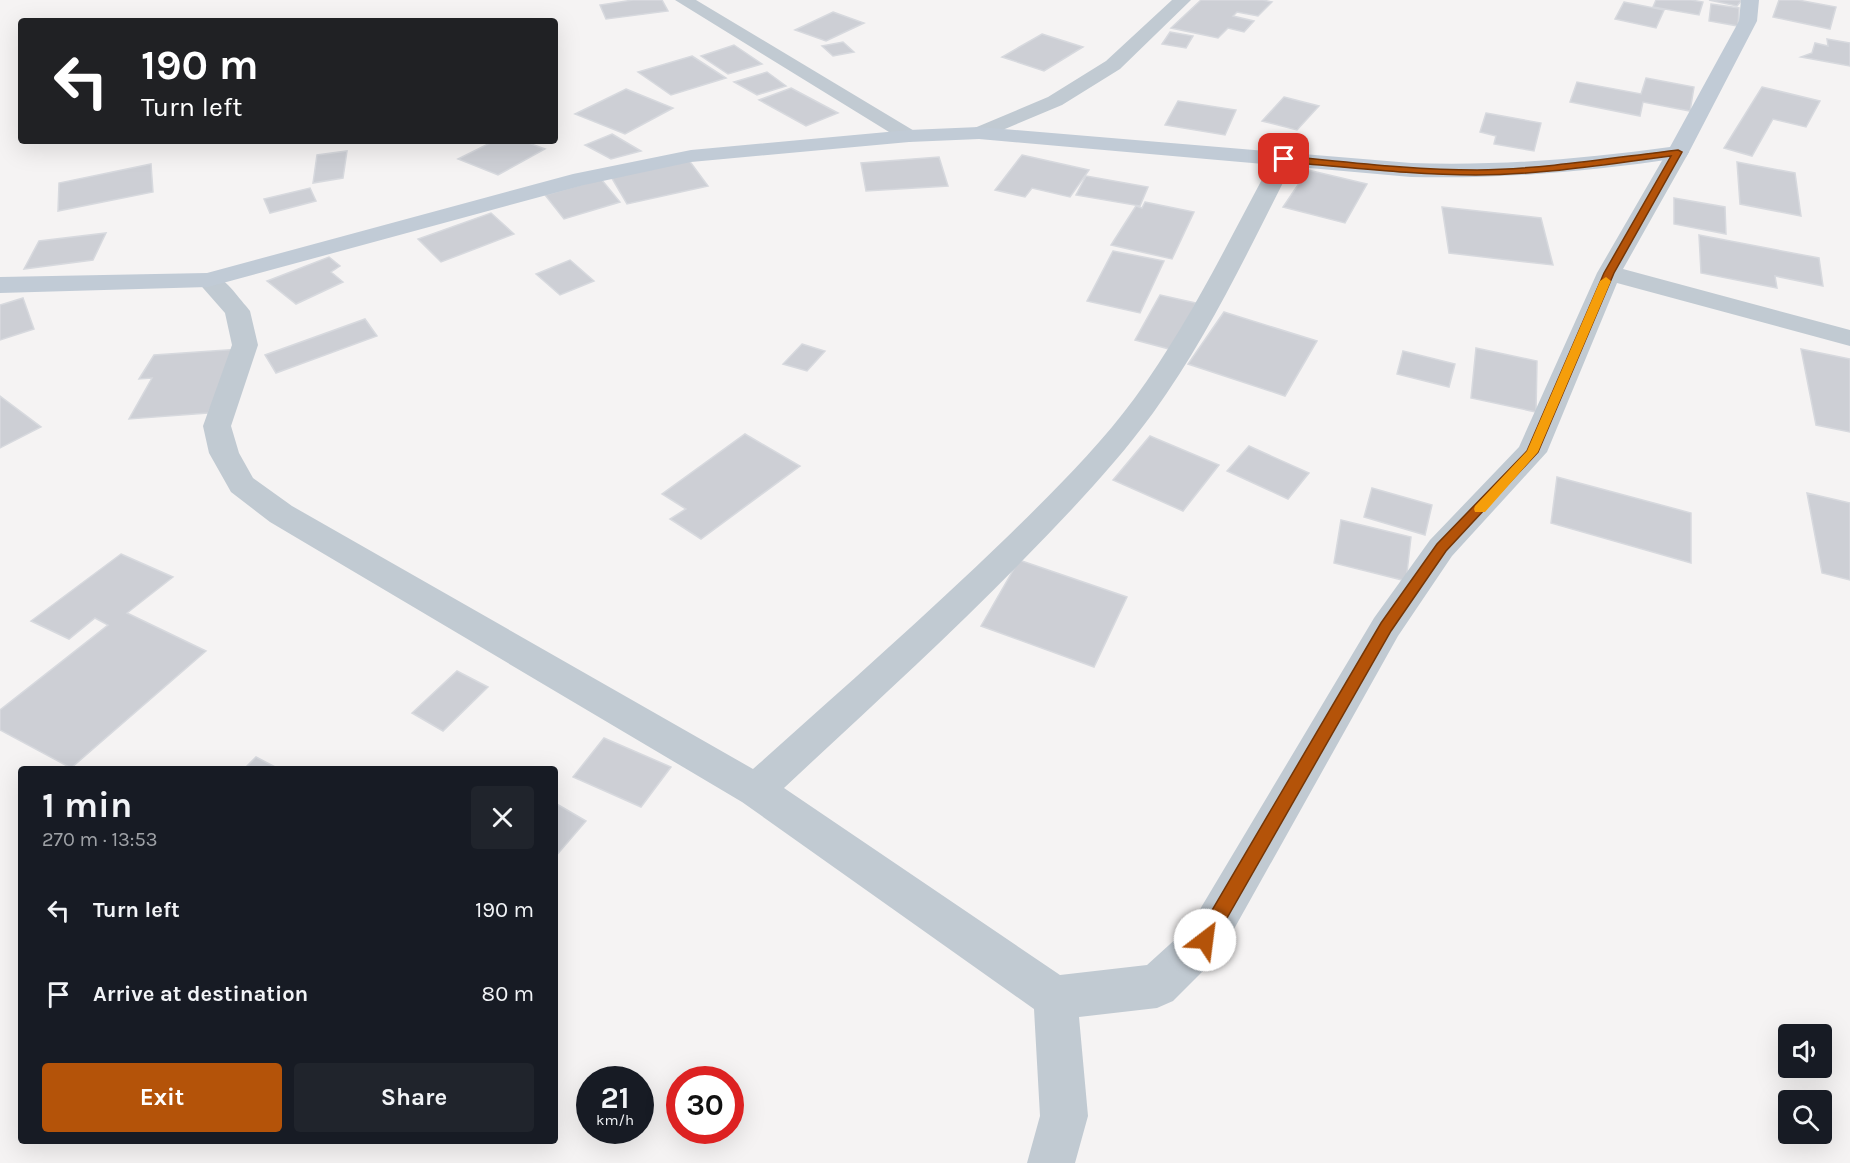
<!DOCTYPE html>
<html lang="en">
<head>
<meta charset="utf-8">
<style>
	body { margin:0; font-family:Karla,sans-serif; background:#20242c; color:#f1f3f6; height:100vh; display:flex; flex-direction:column; font-size:22px; white-space:nowrap }
	* { box-sizing:border-box; margin:0 }
	p { font-size:20px; color:#9ea1a6 }
	.icon { flex:none; width:33px; height:33px; fill:none; stroke:currentColor; stroke-width:2; stroke-linecap:round; stroke-linejoin:round }
	.map { position:relative; flex:1; overflow:hidden }
	.side { position:absolute; left:18px; top:766px; width:540px; height:378px; display:flex; flex-direction:column; background:#171b24; border-radius:6px; box-shadow:0 6px 24px #0002 }
	.side>* { flex:none }
	.top-card { position:absolute; left:18px; top:18px; width:540px; height:126px; border-radius:6px; box-shadow:0 6px 24px #0002; background:#202124; color:#fff; overflow:hidden }
	.controls { position:absolute; left:1778px; top:1024px; display:grid; gap:12px }
	.controls a { display:grid; place-items:center; width:54px; height:54px; border-radius:6px; background:#171b24; box-shadow:0 6px 24px #0002; font-size:30px }
	.speed { position:absolute; left:576px; top:1066px; display:flex; gap:12px; font-size:30px; font-weight:700; text-align:center }
	.speed>* { display:grid; place-content:center; width:78px; height:78px; border-radius:50%; background:#171b24; box-shadow:0 6px 24px #0002; line-height:1 }
	.speed small { font-size:15px; font-weight:400 }
	.speed .limit { border:9px solid #d22; background:#fff; color:#111 }
	.pin { position:absolute; display:grid; place-items:center; width:51px; height:51px; color:#fff; margin:-26px; border-radius:12px; box-shadow:0 3px 9px #0006 }
	.me { position:absolute; width:66px; margin:-33px; rotate:30deg; stroke-linejoin:round; filter:drop-shadow(0 0 4px #0008) }
	.turn { display:flex; align-items:center; gap:21px; height:126px; padding:0 24px; font-size:27px }
	.turn .icon { width:78px; height:78px; stroke-width:2.5 }
	.turn b { display:block; font-size:42px; line-height:51px }
	.round { display:grid; place-items:center; flex:none; width:63px; height:63px; border-radius:6px; background:#20242c }
	.headline { display:flex; align-items:center; justify-content:space-between; height:102px; padding:0 24px }
	h1 { font-size:36px; font-weight:700; line-height:45px }
	.button { display:flex; gap:12px; margin-top:auto; padding:12px 24px }
	.button a { flex:1; height:69px; border-radius:6px; background:#b45309; color:#fff; font-size:24px; font-weight:700; line-height:69px; text-align:center }
	.button a+a { background:#20242c; color:#f1f3f6 }
	ul { padding:0; list-style:none }
	li { display:flex; align-items:center; gap:18px; height:84px; padding:0 24px }
	li div { flex:1 }
	li b { display:block; font-size:22px }
	li em { font-style:normal }
	.map>svg:first-child { display:block }
	.building { fill:#cdcfd5; stroke:#d7d9de; stroke-width:1.5 }
	.lines { fill:none; stroke-linecap:round; stroke-linejoin:round }
	.street { fill:#c1cad2; fill-rule:evenodd }
	.secondary { fill:#c1cbd6; fill-rule:evenodd }
	.route { fill:#b45309; stroke:#753606; stroke-width:1.5 }
	.slow { fill:#f59e0b }
</style>
</head>
<body>
<div class="map">
<svg width="1850" height="1163" viewBox="0 0 1850 1163">
	<rect width="100%" height="100%" fill="#f5f3f3"/>
	<!-- building -->
	<path class="building" d="M 633,0 L 662,0 L 668,11 L 606,19 L 600,5 Z
		M 1201,0 L 1263,0 L 1272,2 L 1258,16 L 1237,12 L 1233,16 L 1254,21 L 1244,32 L 1228,28 L 1218,38 L 1171,28 Z
		M 1656,0 L 1691,0 L 1703,2 L 1699,15 L 1653,7 Z
		M 1709,0 L 1742,0 L 1737,6 Z
		M 1779,0 L 1798,0 L 1836,7 L 1830,29 L 1773,17 Z
		M 1624,2 L 1664,10 L 1656,28 L 1615,19 Z
		M 1711,4 L 1739,8 L 1738,26 L 1709,21 Z
		M 833,12 L 864,23 L 826,41 L 795,30 Z
		M 1170,32 L 1193,36 L 1186,48 L 1162,44 Z
		M 1042,34 L 1083,47 L 1044,71 L 1002,57 Z
		M 1827,39 L 1850,43 L 1850,66 L 1801,57 L 1812,53 L 1815,43 L 1828,46 Z
		M 843,42 L 854,52 L 833,56 L 822,46 Z
		M 734,45 L 762,64 L 728,74 L 701,56 Z
		M 692,56 L 726,78 L 671,95 L 638,72 Z
		M 767,72 L 786,86 L 757,95 L 734,82 Z
		M 1646,78 L 1694,87 L 1690,111 L 1643,102 L 1640,116 L 1570,102 L 1577,82 L 1641,94 Z
		M 1762,87 L 1820,101 L 1806,127 L 1773,119 L 1752,156 L 1724,148 Z
		M 791,88 L 838,113 L 806,126 L 759,100 Z
		M 626,89 L 673,108 L 625,134 L 575,114 Z
		M 1284,97 L 1319,106 L 1297,130 L 1262,121 Z
		M 1178,101 L 1236,110 L 1225,135 L 1165,125 Z
		M 1486,113 L 1541,123 L 1534,151 L 1494,144 L 1496,136 L 1480,132 Z
		M 612,134 L 641,151 L 611,159 L 585,145 Z
		M 494,141 L 523,141 L 545,149 L 498,175 L 458,159 Z
		M 347,151 L 343,178 L 313,183 L 317,155 Z
		M 1022,155 L 1089,170 L 1070,197 L 1032,188 L 1025,197 L 995,190 Z
		M 939,157 L 948,186 L 866,191 L 861,163 Z
		M 688,159 L 708,186 L 627,204 L 610,175 Z
		M 1737,162 L 1795,173 L 1801,216 L 1740,204 Z
		M 151,164 L 153,192 L 58,211 L 59,183 Z
		M 1308,170 L 1367,184 L 1345,223 L 1283,207 Z
		M 1086,176 L 1148,187 L 1140,206 L 1076,195 Z
		M 601,179 L 620,202 L 564,219 L 545,195 Z
		M 310,188 L 316,201 L 270,213 L 264,199 Z
		M 1674,198 L 1725,207 L 1726,234 L 1674,224 Z
		M 1145,202 L 1194,212 L 1172,259 L 1111,245 L 1136,206 L 1142,208 Z
		M 1442,207 L 1541,218 L 1553,265 L 1449,253 Z
		M 491,213 L 514,234 L 441,262 L 418,239 Z
		M 106,233 L 93,260 L 24,269 L 39,241 Z
		M 1699,235 L 1819,258 L 1823,286 L 1775,276 L 1777,288 L 1701,273 Z
		M 1113,251 L 1164,261 L 1140,313 L 1087,301 Z
		M 329,257 L 340,266 L 331,272 L 343,282 L 296,304 L 267,281 Z
		M 570,260 L 594,281 L 560,295 L 536,274 Z
		M 1160,295 L 1196,303 L 1173,350 L 1135,340 Z
		M 23,298 L 34,329 L 0,340 L 0,305 Z
		M 1224,312 L 1317,341 L 1285,396 L 1188,364 Z
		M 365,319 L 377,336 L 276,373 L 265,355 Z
		M 802,344 L 825,351 L 807,371 L 783,364 Z
		M 1476,348 L 1537,361 L 1536,412 L 1471,398 Z
		M 240,349 L 208,413 L 129,419 L 152,378 L 139,379 L 154,355 Z
		M 1801,349 L 1850,359 L 1850,432 L 1816,425 Z
		M 1403,351 L 1455,364 L 1449,387 L 1397,374 Z
		M 0,396 L 41,427 L 0,448 Z
		M 745,434 L 800,466 L 701,539 L 670,519 L 686,509 L 662,494 Z
		M 1150,436 L 1219,465 L 1183,511 L 1113,480 Z
		M 1249,446 L 1309,473 L 1288,499 L 1227,471 Z
		M 1557,477 L 1691,513 L 1691,563 L 1551,523 Z
		M 1372,488 L 1432,505 L 1425,535 L 1364,517 Z
		M 1807,493 L 1850,503 L 1850,580 L 1822,573 Z
		M 1341,520 L 1411,537 L 1406,581 L 1334,563 Z
		M 121,554 L 173,577 L 127,613 L 206,651 L 71,768 L 0,730 L 0,710 L 108,625 L 95,618 L 69,639 L 31,621 Z
		M 1019,560 L 1127,597 L 1094,667 L 981,626 Z
		M 457,671 L 488,687 L 443,731 L 412,713 Z
		M 604,738 L 671,767 L 641,807 L 573,777 Z
		M 256,757 L 281,770 L 243,770 Z
		M 555,803 L 586,821 L 555,857 Z"/>
	<g class="lines">
		<!-- street -->
		<path class="street" d="M 675,0 L 696,0 L 916,132 L 919,136 L 916,140 L 909,142 L 902,140 Z
			M 1172,0 L 1191,0 L 1120,69 L 1062,105 L 986,137 L 979,139 L 972,137 L 969,133 L 972,129 L 1048,97 L 1106,61 Z
			M 1678,146 L 1686,147 L 1689,152 L 1623,269 L 1850,330 L 1850,346 L 1617,283 L 1547,452 L 1452,556 L 1398,636 L 1220,954 L 1173,1001 L 1157,1008 L 1079,1017 L 1088,1116 L 1075,1163 L 1027,1163 L 1040,1116 L 1034,1009 L 742,802 L 270,522 L 231,492 L 209,453 L 203,426 L 232,345 L 225,313 L 196,280 L 199,275 C 220,269 233,291 246,306 L 250,311 L 258,345 L 231,426 L 239,453 L 253,478 L 292,506 L 753,769 C 838,693 923,618 1005,539 C 1050,495 1097,449 1134,399 C 1189,324 1229,240 1273,159 L 1276,154 L 1284,153 L 1292,154 L 1295,159 C 1251,245 1210,334 1153,413 C 1115,465 1069,513 1024,559 C 947,638 865,712 784,788 L 1060,975 L 1147,965 L 1190,926 L 1374,618 L 1430,540 L 1519,447 L 1597,273 L 1667,152 L 1670,147 Z"/>
		<!-- secondary -->
		<path class="secondary" d="M 1741,0 L 1759,0 L 1757,21 L 1689,152 L 1686,157 L 1678,158 C 1589,172 1501,179 1411,177 L 979,139 L 909,142 L 691,162 L 584,185 L 208,287 L 0,293 L 0,277 L 207,273 L 573,174 L 691,150 L 909,130 L 979,127 L 1411,163 C 1498,166 1584,159 1670,147 L 1739,21 Z"/>
	</g>
	<!-- route -->
	<path class="route" d="M 1678,150 L 1682,152 L 1614,273 L 1538,452 L 1446,551 L 1391,631 L 1211,946 L 1205,949 L 1198,946 L 1196,940 L 1198,934 L 1381,623 L 1437,544 L 1527,451 L 1604,273 L 1671,156 C 1606,164 1541,175 1476,175 C 1412,175 1348,167 1284,162 L 1280,159 L 1284,156 C 1348,162 1412,170 1477,170 C 1544,169 1611,158 1678,150 Z"/>
	<!-- slow -->
	<path class="slow" d="M 1606,277 L 1611,281 L 1538,452 L 1485,512 L 1475,512 L 1474,509 L 1475,506 L 1527,451 L 1600,281 Z"/>
</svg>
<div class="controls">
<a><svg class="icon" aria-label="sound" viewBox="0 0 24 24"><path d="M4 9h4l5-4v14l-5-4H4zM17 9q2 3 0 6"/></svg></a>
<a><svg class="icon" aria-label="search" viewBox="0 0 24 24"><circle cx="10" cy="10" r="6"/><path d="M15 15l6 6"/></svg></a>
</div>
<div class="speed"><div>21<small>km/h</small></div><div class="limit">30</div></div>
<div class="pin" style="left:1284px;top:159px;background:#d93025"><svg class="icon" aria-label="arrive" viewBox="0 0 24 24"><path d="M6 21V4h12l-3 4 3 4H6"/></svg></div>
<svg class="me" style="left:1205px;top:940px" viewBox="-20 -20 40 40"><circle r="19" fill="#fff"/><path d="M0-13L10 11 0 6-10 11z" fill="#b45309"/></svg>
<div class="top-card">
<div class="turn"><svg class="icon" aria-label="left" viewBox="0 0 24 24"><path d="M17 20v-9H6M10 6l-5 5 5 5"/></svg><div><b>190 m</b>Turn left</div></div>
</div>
<section class="side">
<div class="headline"><div><h1>1 min</h1><p>270 m · 13:53</p></div><a class="round"><svg class="icon" aria-label="close" viewBox="0 0 24 24"><path d="M6 6l12 12M18 6L6 18"/></svg></a></div>
<ul>
<li><svg class="icon" aria-label="left" viewBox="0 0 24 24"><path d="M17 20v-9H6M10 6l-5 5 5 5"/></svg><div><b>Turn left</b></div><em>190 m</em></li>
<li><svg class="icon" aria-label="arrive" viewBox="0 0 24 24"><path d="M6 21V4h12l-3 4 3 4H6"/></svg><div><b>Arrive at destination</b></div><em>80 m</em></li>
</ul>
<div class="button"><a>Exit</a><a>Share</a></div>
</section>
</div>
</body>
</html>
